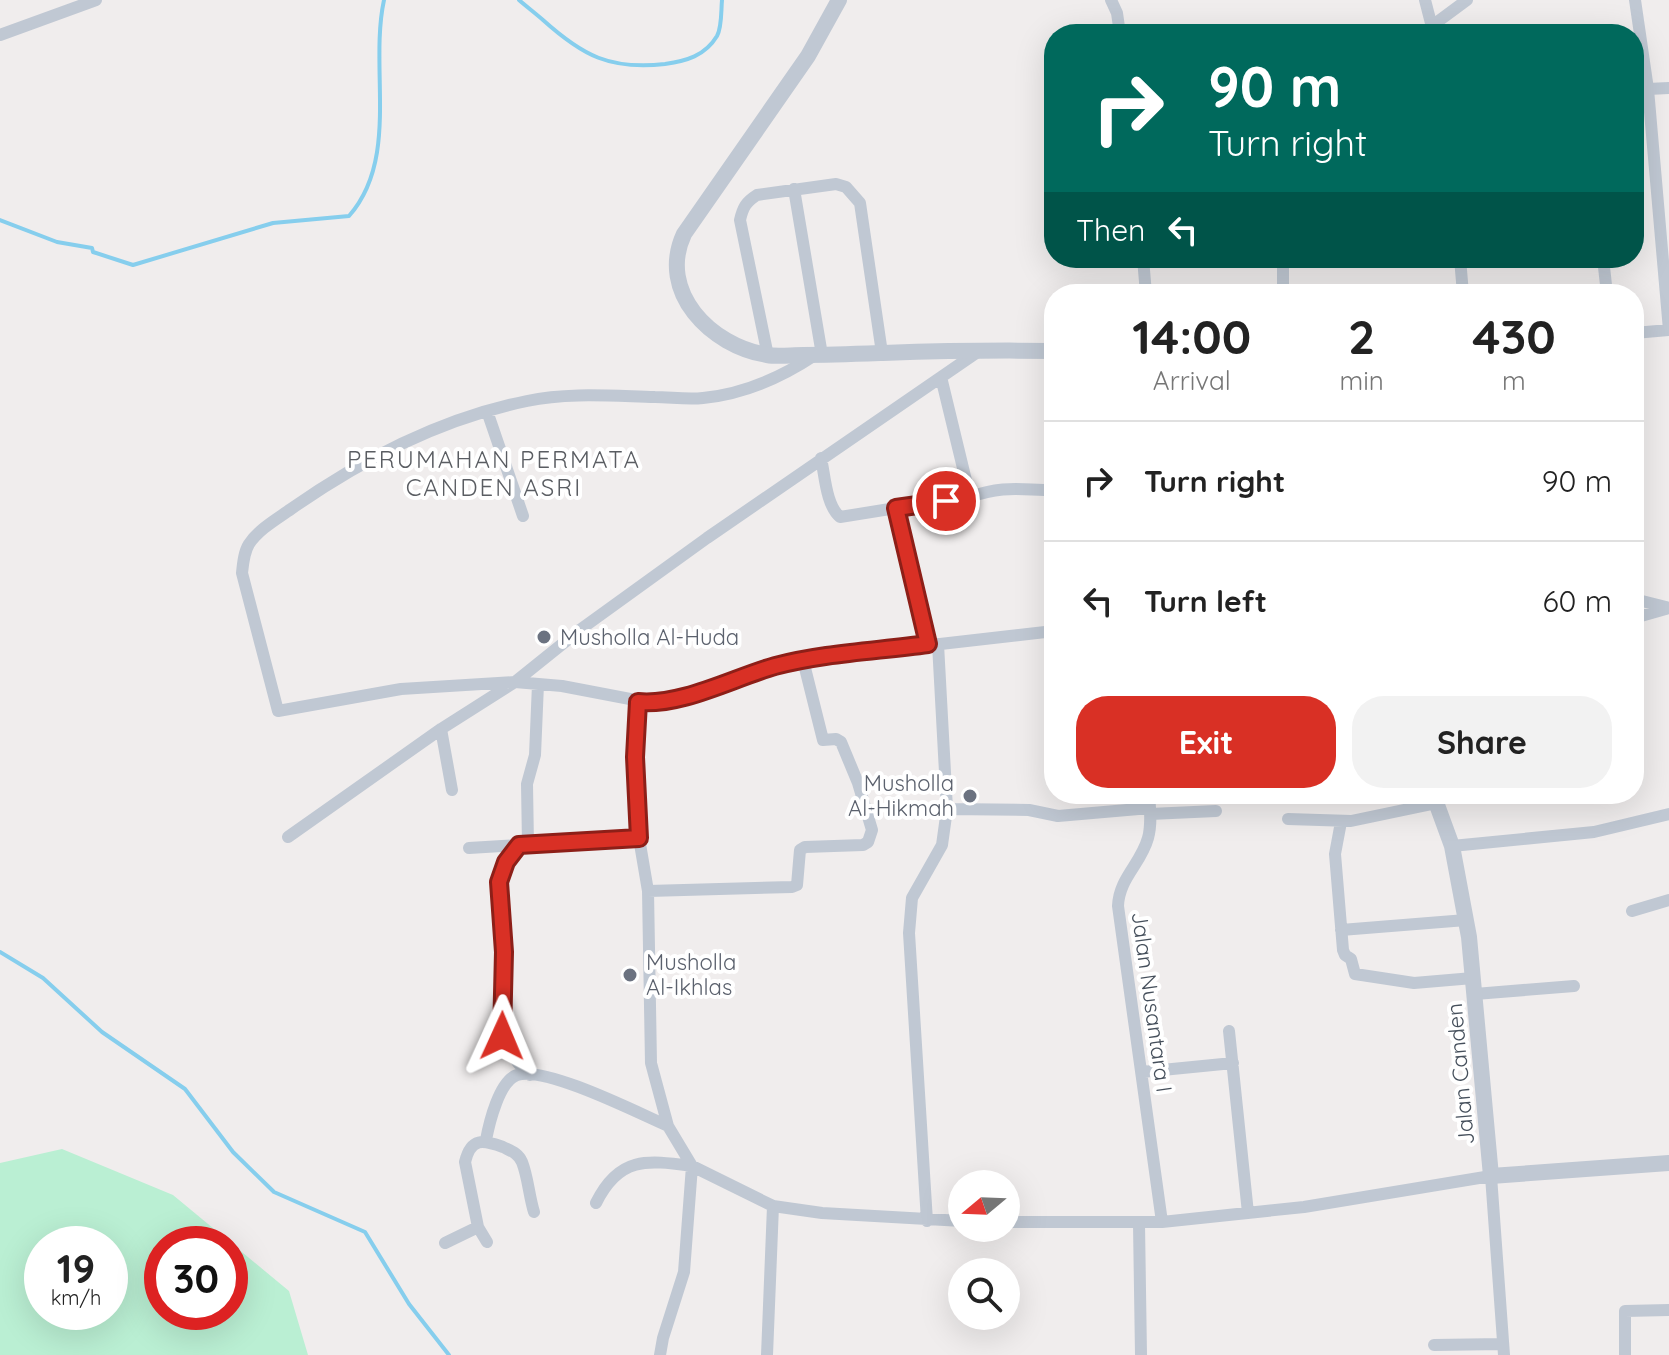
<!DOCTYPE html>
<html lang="en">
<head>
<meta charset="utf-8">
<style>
	body { margin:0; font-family:Quicksand,sans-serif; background:#f2f2f2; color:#222; height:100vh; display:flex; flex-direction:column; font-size:30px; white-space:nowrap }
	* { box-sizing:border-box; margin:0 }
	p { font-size:26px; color:#767676 }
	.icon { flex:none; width:44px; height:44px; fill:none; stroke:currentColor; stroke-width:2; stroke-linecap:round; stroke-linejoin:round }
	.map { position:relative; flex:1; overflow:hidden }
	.panel { position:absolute; left:1044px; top:284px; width:600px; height:520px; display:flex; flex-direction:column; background:#fff; border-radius:32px; box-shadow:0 8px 32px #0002 }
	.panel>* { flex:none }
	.banner { position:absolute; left:1044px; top:24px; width:600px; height:244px; border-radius:32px; box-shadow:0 8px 32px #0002; background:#00695c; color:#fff; overflow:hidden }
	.needle { width:52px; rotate:251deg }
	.fabs { position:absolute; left:948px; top:1170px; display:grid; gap:16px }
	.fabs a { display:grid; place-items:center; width:72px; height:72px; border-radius:50%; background:#fff; box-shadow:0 8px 32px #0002; font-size:40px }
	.speed { position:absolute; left:24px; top:1226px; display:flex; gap:16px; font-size:40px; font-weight:700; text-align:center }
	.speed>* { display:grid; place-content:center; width:104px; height:104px; border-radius:50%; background:#fff; box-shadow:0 8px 32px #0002; line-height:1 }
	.speed small { font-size:20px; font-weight:400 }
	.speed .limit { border:12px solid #d22; background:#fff; color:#111 }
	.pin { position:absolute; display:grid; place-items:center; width:68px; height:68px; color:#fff; margin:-34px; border:4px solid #fff; border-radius:50%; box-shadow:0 2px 8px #0007 }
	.me { position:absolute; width:88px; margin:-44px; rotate:1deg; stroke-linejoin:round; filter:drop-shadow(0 0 6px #0008) }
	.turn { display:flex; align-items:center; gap:28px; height:168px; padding:0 32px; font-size:36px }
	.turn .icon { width:104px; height:104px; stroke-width:2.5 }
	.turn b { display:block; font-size:56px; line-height:68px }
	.then { display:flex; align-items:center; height:76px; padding:0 32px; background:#0003; gap:16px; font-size:30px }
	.eta { display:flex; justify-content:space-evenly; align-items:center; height:136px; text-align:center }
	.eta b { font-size:48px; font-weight:800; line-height:56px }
	.button { display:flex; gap:16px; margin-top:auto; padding:16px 32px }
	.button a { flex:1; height:92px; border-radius:32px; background:#d93025; color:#fff; font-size:32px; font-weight:800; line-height:92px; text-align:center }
	.button a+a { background:#f2f2f2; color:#222 }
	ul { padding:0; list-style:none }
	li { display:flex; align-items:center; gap:24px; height:120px; padding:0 32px; border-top:2px solid #e0e0e0 }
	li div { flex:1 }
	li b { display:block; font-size:30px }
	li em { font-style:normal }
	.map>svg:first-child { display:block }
	.green { fill:#baefd3; fill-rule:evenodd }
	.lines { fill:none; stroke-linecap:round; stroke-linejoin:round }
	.stream { stroke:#86ceed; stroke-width:4 }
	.minor { stroke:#c0c8d3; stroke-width:12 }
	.tertiary { stroke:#c0c8d3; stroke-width:16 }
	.route-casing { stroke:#8d1f18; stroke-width:20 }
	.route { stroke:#d93025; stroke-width:14 }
	.worship-dot { fill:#6b7280; stroke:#fff; stroke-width:3 }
	.labels { text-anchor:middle; stroke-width:8; stroke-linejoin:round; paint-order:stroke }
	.worship-label { font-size:22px; fill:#5b616d; stroke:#fff; text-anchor:start }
	.street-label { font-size:22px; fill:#454f5b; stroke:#fff }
	.neighbourhood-label { font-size:24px; letter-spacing:2px; fill:#5a5d62; stroke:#fff }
</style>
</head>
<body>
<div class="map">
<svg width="1669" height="1355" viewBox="0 0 1669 1355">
	<rect width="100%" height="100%" fill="#f0eded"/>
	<!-- green -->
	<path class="green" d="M 62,1149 L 173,1195 L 289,1291 L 308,1355 L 0,1355 L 0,1163 ZM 42,1244 L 110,1244 L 110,1312 L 42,1312 ZM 162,1244 L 230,1244 L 230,1312 L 162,1312 Z"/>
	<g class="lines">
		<!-- stream -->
		<path class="stream" d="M 519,0 C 527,7 535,13 543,20 C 583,56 610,70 665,64 C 686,61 705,56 717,36 C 722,27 721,11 722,0
			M 0,220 L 57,242 L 92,248 L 93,252 L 133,265 L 273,223 L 349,216 C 400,158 369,69 384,0
			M 0,952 L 43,978 L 102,1032 L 185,1089 L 233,1152 L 274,1192 L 365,1232 L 409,1304 L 449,1355"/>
		<!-- minor -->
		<path class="minor" d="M 1111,0 L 1117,13 L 1120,34
			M 1425,0 L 1433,31
			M 1635,0 L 1648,89 L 1669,330
			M 1421,34 L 1467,0
			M 0,35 L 96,0
			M 1648,89 L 1669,88
			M 794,189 L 822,355
			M 1143,258 L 1146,294
			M 1460,258 L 1463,294
			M 1603,258 L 1607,294
			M 1283,294 L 1283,258
			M 1634,333 L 1669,330
			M 815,355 C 782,377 744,394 703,398 C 687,400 670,397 655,397 C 613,396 568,392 527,401 C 443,418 361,460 291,509 C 277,519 259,529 249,544 C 244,552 243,563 242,573 L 278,711 L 401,689 L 515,682 L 562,686 L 651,703 L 705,690 L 773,667 L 809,659 L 1054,631
			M 768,356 L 740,220 C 743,207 746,202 757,195 L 836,184 L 846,187 L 860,203 L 882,353
			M 487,411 L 523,516
			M 821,458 C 825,476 826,505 840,517 L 896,508
			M 970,497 C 1004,485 1020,490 1054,490
			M 1634,599 L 1666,607
			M 1634,618 L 1669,608
			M 928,644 L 896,508 L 970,497 L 941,377
			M 638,702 L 635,757 L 639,838 L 648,891 L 651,1063 L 668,1126 L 692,1166 L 773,1206 L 822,1213 L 962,1221
			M 441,729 L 452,790
			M 1149,794 C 1150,808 1152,824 1148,838 C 1141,864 1119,878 1118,906 L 1162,1222
			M 947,809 L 1029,810 L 1058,816 L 1150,808
			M 1150,814 L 1216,811
			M 1288,819 L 1351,821 L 1437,803
			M 1341,822 L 1335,854 L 1343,950 L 1345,955 L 1351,959 L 1355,974 L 1414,983 L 1473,978
			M 288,837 L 441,729 L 515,682 L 581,629 L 707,538 L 979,351
			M 519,845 L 506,862 L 499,882 L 504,952 L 502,1036 L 518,1063 L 530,1075
			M 528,845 L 527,784 L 535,755 L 538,684
			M 1452,846 L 1594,832 L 1669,814
			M 469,848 L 639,838
			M 648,891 L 792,887 L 797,885 L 800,850 L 805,847 L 863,845 L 868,842 L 872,830 L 858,783 L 841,742 L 836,739 L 823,740 L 803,660
			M 1632,911 L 1669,900
			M 1341,930 L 1466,920
			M 1475,994 L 1574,986
			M 1229,1031 L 1248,1213
			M 1142,1072 L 1233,1063
			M 486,1140 C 489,1124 499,1081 517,1075 C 546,1066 638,1113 668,1126
			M 596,1203 C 619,1156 647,1160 692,1166 L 684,1272 L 663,1338 L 660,1355
			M 927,1221 L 909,933 L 912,898 L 942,845 L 947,809 L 938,644
			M 1006,1222 L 1162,1222 L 1304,1207 L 1491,1176 L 1504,1355
			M 1139,1224 L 1141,1355
			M 487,1242 L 478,1227 L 465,1162 C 471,1137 483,1140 503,1147 C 511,1151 518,1153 522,1162 C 528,1177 529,1196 534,1212
			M 445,1243 L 478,1227
			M 1434,1345 L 1503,1344
			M 767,1355 L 773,1206
			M 1625,1355 L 1625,1311 L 1669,1310"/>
		<!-- tertiary -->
		<path class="tertiary" d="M 839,0 L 808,56 L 684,234 C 657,292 711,346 767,355 C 778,357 791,355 803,355 C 830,355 856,354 883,353 C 940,351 997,350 1054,351
			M 1433,794 L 1452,846 L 1469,937 L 1491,1176 L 1669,1163"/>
	</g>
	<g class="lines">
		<defs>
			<path id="route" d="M 502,1036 L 504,952 L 499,882 L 506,862 L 519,845 L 639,838 L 635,757 L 638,702 C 682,706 733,678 775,666 C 824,653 877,651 928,644 L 896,508 L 946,501"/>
		</defs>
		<!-- route casing -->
		<use href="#route" class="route-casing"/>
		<!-- route -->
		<use href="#route" class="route"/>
	</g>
	<!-- markers -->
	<g class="worship-dot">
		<circle cx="544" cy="637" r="8"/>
		<circle cx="970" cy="796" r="8"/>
		<circle cx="630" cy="975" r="8"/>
	</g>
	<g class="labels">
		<!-- worship labels -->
		<g class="worship-label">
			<text x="560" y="645">Musholla Al-Huda</text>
			<text x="954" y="791" text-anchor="end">Musholla<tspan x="954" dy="25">Al-Hikmah</tspan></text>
			<text x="646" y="970">Musholla<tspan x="646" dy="25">Al-Ikhlas</tspan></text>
		</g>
		<!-- street labels -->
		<g class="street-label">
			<text transform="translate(1152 1002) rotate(82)" y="8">Jalan Nusantara I</text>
			<text transform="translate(1460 1074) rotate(-95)" y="8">Jalan Canden</text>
		</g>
		<!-- neighbourhood labels -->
		<g class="neighbourhood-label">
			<text x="494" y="468">PERUMAHAN PERMATA<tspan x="494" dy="28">CANDEN ASRI</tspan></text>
		</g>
	</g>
</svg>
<div class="fabs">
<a><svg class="needle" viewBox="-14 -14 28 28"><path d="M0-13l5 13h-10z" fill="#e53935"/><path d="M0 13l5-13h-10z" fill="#767676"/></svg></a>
<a><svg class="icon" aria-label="search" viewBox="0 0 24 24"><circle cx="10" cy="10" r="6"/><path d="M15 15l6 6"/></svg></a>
</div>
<div class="speed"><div>19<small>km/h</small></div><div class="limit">30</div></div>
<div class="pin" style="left:946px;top:501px;background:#d93025"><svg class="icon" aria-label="arrive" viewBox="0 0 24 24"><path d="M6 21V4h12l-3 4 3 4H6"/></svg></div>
<svg class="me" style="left:502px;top:1036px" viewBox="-20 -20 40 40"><path d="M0-17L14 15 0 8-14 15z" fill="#d93025" stroke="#fff" stroke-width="4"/></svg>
<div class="banner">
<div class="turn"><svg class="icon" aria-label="right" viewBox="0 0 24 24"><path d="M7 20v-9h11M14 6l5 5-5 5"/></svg><div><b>90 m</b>Turn right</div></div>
<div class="then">Then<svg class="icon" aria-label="left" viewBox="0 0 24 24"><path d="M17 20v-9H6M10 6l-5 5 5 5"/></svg></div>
</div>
<section class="panel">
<div class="eta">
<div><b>14:00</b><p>Arrival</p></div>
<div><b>2</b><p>min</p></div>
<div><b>430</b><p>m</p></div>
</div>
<ul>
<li><svg class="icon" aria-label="right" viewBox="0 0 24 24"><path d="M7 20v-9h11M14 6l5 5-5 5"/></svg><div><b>Turn right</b></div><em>90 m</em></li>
<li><svg class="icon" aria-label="left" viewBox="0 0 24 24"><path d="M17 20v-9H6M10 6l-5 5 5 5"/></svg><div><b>Turn left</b></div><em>60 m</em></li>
</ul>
<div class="button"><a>Exit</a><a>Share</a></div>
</section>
</div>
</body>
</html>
